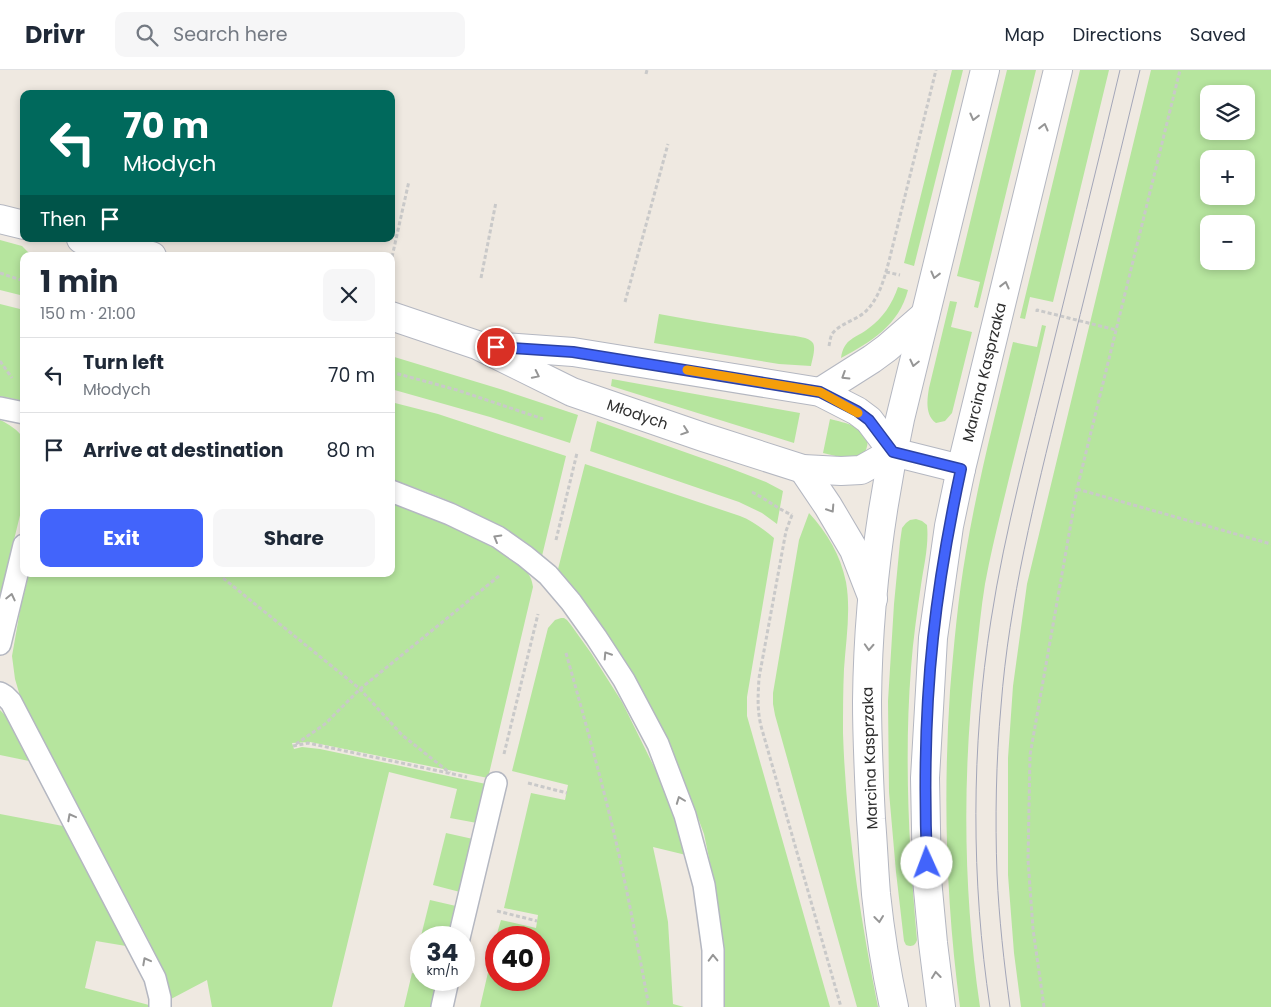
<!DOCTYPE html>
<html lang="en">
<head>
<meta charset="utf-8">
<style>
	body { margin:0; font-family:Poppins,sans-serif; background:#f6f6f7; color:#1f2937; height:100vh; display:flex; flex-direction:column; font-size:19px; white-space:nowrap }
	* { box-sizing:border-box; margin:0 }
	p { font-size:16px; color:#747a83 }
	.icon { flex:none; width:28px; height:28px; fill:none; stroke:currentColor; stroke-width:2; stroke-linecap:round; stroke-linejoin:round }
	.map { position:relative; flex:1; overflow:hidden }
	.drawer { position:absolute; left:20px; top:182px; width:375px; height:325px; display:flex; flex-direction:column; background:#fff; border-radius:10px; box-shadow:0 2px 8px #0003 }
	.drawer>* { flex:none }
	.top-card { position:absolute; left:20px; top:20px; width:375px; height:152px; border-radius:10px; box-shadow:0 2px 8px #0003; background:#00695c; color:#fff; overflow:hidden }
	.buttons { position:absolute; left:1200px; top:15px; display:grid; gap:10px }
	.buttons a { display:grid; place-items:center; width:55px; height:55px; border-radius:10px; background:#fff; box-shadow:0 2px 8px #0003; font-size:25px }
	.speed { position:absolute; left:410px; top:856px; display:flex; gap:10px; font-size:25px; font-weight:700; text-align:center }
	.speed>* { display:grid; place-content:center; width:65px; height:65px; border-radius:50%; background:#fff; box-shadow:0 2px 8px #0003; line-height:1 }
	.speed small { font-size:12px; font-weight:400 }
	.speed .limit { border:8px solid #d22; background:#fff; color:#111 }
	.pin { position:absolute; display:grid; place-items:center; width:42px; height:42px; color:#fff; margin:-21px; border:2px solid #fff; border-radius:50%; box-shadow:0 1px 5px #0007 }
	.me { position:absolute; width:55px; margin:-28px; rotate:358deg; stroke-linejoin:round; filter:drop-shadow(0 0 4px #0008) }
	.turn { display:flex; align-items:center; gap:18px; height:105px; padding:0 20px; font-size:22px }
	.turn .icon { width:65px; height:65px; stroke-width:2.5 }
	.turn b { display:block; font-size:35px; line-height:42px }
	.then { display:flex; align-items:center; height:48px; padding:0 20px; background:#0003; gap:10px; font-size:19px }
	.round { display:grid; place-items:center; flex:none; width:52px; height:52px; border-radius:10px; background:#f6f6f7 }
	.head { display:flex; align-items:center; justify-content:space-between; height:85px; padding:0 20px }
	h1 { font-size:30px; font-weight:700; line-height:38px }
	.primary-button { display:flex; gap:10px; margin-top:auto; padding:10px 20px }
	.primary-button a { flex:1; height:58px; border-radius:10px; background:#4264fb; color:#fff; font-size:20px; font-weight:700; line-height:58px; text-align:center }
	.primary-button a+a { background:#f6f6f7; color:#1f2937 }
	ul { padding:0; list-style:none }
	li { display:flex; align-items:center; gap:15px; height:75px; padding:0 20px; border-top:1px solid #e0e1e3 }
	li div { flex:1 }
	li b { display:block; font-size:19px }
	li em { font-style:normal }
	header { display:flex; align-items:center; gap:30px; box-sizing:border-box; height:70px; padding:0 25px; background:#fff; border-bottom:1px solid #e0e1e3 }
	header strong { font-size:24px }
	nav { display:flex; gap:28px; margin-inline-start:auto; font-size:18px }
	.search { width:350px; height:45px; background:#f6f6f7; display:flex; align-items:center; gap:12px; box-sizing:border-box; padding:0 18px; border-radius:10px; color:#747a83; font-size:19px }
	.map>svg:first-child { display:block }
	.green { fill:#b6e59e; fill-rule:evenodd }
	.lines { fill:none; stroke-linecap:round; stroke-linejoin:round }
	.service-casing { stroke:#b4b7c1; stroke-width:24 }
	.minor-casing { stroke:#b4b7c1; stroke-width:30 }
	.tertiary-casing { stroke:#b4b7c1; stroke-width:30 }
	.path { stroke:#c9c9c9; stroke-width:3; stroke-dasharray:4 2.5; stroke-linecap:butt }
	.service { stroke:#fff; stroke-width:21 }
	.minor { stroke:#fff; stroke-width:28 }
	.tertiary { stroke:#fff; stroke-width:28 }
	.tram { stroke:#a3a6b8; stroke-width:1 }
	.oneway { stroke:#969696 }
	.route-casing { stroke:#2b41a3; stroke-width:12 }
	.route { stroke:#4264fb; stroke-width:9 }
	.slow { stroke:#f59e0b; stroke-width:9 }
	.labels { text-anchor:middle; stroke-width:5; stroke-linejoin:round; paint-order:stroke }
	.street-label { font-size:15px; fill:#2e2e2e; stroke:#fff }
</style>
</head>
<body>
<header>
<strong>Drivr</strong>
<div class="search"><svg class="icon" aria-label="search" viewBox="0 0 24 24"><circle cx="10" cy="10" r="6"/><path d="M15 15l6 6"/></svg>Search here</div>
<nav><a>Map</a><a>Directions</a><a>Saved</a></nav>
</header>
<div class="map">
<svg width="1271" height="937" viewBox="0 0 1271 937">
	<rect width="100%" height="100%" fill="#efe9e1"/>
	<!-- green -->
	<path class="green" d="M 952,0 L 963,0 L 914,196 L 904,193 Z
		M 1007,0 L 1036,0 L 978,238 L 974,237 L 980,212 L 957,206 Z
		M 1080,0 L 1109,0 L 1053,232 L 1030,227 L 1025,249 L 1020,248 Z
		M 1151,0 L 1271,0 L 1271,937 L 1021,937 L 1014,883 L 1008,805 L 1008,688 L 1013,616 L 1027,514 ZM 1209,24 L 1246,24 L 1246,61 L 1209,61 ZM 1209,89 L 1246,89 L 1246,126 L 1209,126 ZM 1209,154 L 1246,154 L 1246,191 L 1209,191 Z
		M 0,170 L 22,176 L 32,186 L 24,186 L 24,226 L 0,220 Z
		M 898,217 L 908,220 C 899,255 871,272 841,288 C 844,268 855,269 869,258 C 883,248 892,234 898,217 Z
		M 950,231 L 957,232 L 951,257 L 972,262 L 952,343 L 945,351 L 936,353 C 925,345 927,330 929,318 Z
		M 0,234 L 24,240 L 24,331 L 0,326 Z
		M 659,244 C 702,252 745,259 788,265 C 795,266 809,267 813,273 C 816,279 812,290 811,296 L 779,294 L 654,273 Z
		M 1042,255 L 1046,256 C 1035,304 1023,352 1011,400 C 1002,438 992,476 985,514 C 981,538 979,562 976,586 C 962,703 963,821 980,937 L 960,937 C 946,832 943,727 950,621 C 954,574 958,528 966,482 C 978,411 996,342 1013,272 L 1037,277 Z
		M 391,286 L 500,319 L 578,345 L 570,373 L 490,347 L 391,319 Z
		M 612,309 L 800,343 L 794,373 L 611,316 Z
		M 391,332 L 438,344 L 566,386 L 542,486 C 534,479 526,472 518,467 C 479,443 435,423 391,410 Z
		M 830,349 C 849,354 879,359 863,386 L 844,388 L 823,383 Z
		M 0,350 C 9,354 18,360 24,369 L 24,429 L 0,527 Z
		M 597,351 L 727,397 L 766,412 L 783,421 L 777,454 L 762,443 L 739,432 L 590,381 Z
		M 585,394 L 740,446 C 753,451 763,459 774,468 L 747,627 L 747,646 L 830,937 L 725,937 L 724,905 L 715,817 L 704,764 L 685,713 L 650,639 L 557,503 Z
		M 391,433 C 426,445 459,458 490,476 C 502,482 516,490 525,500 C 530,505 532,510 533,517 L 488,708 L 310,672 L 292,673 L 294,679 L 302,677 L 320,679 L 486,714 L 477,753 L 450,748 L 457,719 L 389,702 L 332,937 L 212,937 L 207,910 L 171,929 L 166,910 L 149,871 L 20,626 L 15,609 L 12,586 L 21,535 L 29,504 L 391,504 Z
		M 809,443 C 828,464 840,484 846,512 C 851,540 846,570 844,599 C 843,620 843,642 843,663 C 846,756 860,846 878,937 L 857,937 L 775,645 L 773,634 L 773,623 L 799,470 Z
		M 916,449 L 922,451 L 927,455 C 929,475 924,495 921,515 C 917,542 913,570 911,598 C 904,688 909,779 917,870 C 915,876 912,877 906,875 L 904,871 L 896,802 L 889,722 L 888,631 L 894,534 L 900,472 L 902,458 L 906,453 L 910,450 Z
		M 561,548 L 564,548 L 567,550 L 571,555 L 591,583 L 622,632 L 668,725 L 679,760 L 686,785 L 653,777 L 661,814 L 668,852 L 673,934 L 684,937 L 480,937 L 496,868 L 496,910 L 539,910 L 539,868 L 496,867 L 501,850 L 536,858 L 538,845 L 504,838 L 531,723 L 565,730 L 568,715 L 512,701 L 548,558 L 555,550 Z
		M 0,640 L 5,645 L 29,691 L 0,685 Z
		M 0,744 L 63,756 L 126,876 L 96,871 L 85,918 L 149,935 L 149,937 L 0,937 Z
		M 446,763 L 473,769 L 460,822 L 433,815 Z
		M 430,830 L 456,836 L 449,867 L 421,868 L 421,887 L 416,886 Z
		M 412,903 L 421,905 L 421,910 L 438,910 L 432,937 L 404,937 Z"/>
	<g class="lines">
		<defs>
			<path id="service" d="M 0,338 L 24,343
				M 391,421 L 450,444 L 498,467 L 525,486 L 548,505 L 571,532 L 596,567 L 624,610 L 658,674 L 685,745 L 704,815 L 713,880 L 713,937
				M 0,574 L 24,475
				M 0,623 L 5,626 L 11,632 L 155,908 L 160,928 L 160,937
				M 459,868 L 496,713
				M 442,937 L 448,910"/>
			<g id="minor">
				<path d="M 0,149 L 24,155"/>
				<path d="M 81,169 L 152,186"/>
				<path id="s1" d="M 391,246 L 477,275 L 572,322 L 703,367 L 803,399 L 841,401 L 861,400 L 893,382"/>
				<path d="M 491,276 L 573,282 L 820,322 L 857,341 L 869,350 L 893,382 L 961,399"/>
				<path d="M 820,322 L 872,289 L 887,278 L 925,245"/>
				<path d="M 803,399 L 828,436 L 854,480 L 873,529"/>
			</g>
			<g id="tertiary">
				<path d="M 894,937 C 886,900 880,862 876,824 C 874,799 873,774 871,749 C 869,710 867,670 867,631 C 868,537 880,441 900,349 L 985,0"/>
				<path id="s2" d="M 941,937 L 933,873 L 927,809 L 925,708 L 933,568 L 949,456 L 961,399 L 1058,0"/>
			</g>
		</defs>
		<!-- service casing -->
		<use href="#service" class="service-casing"/>
		<!-- minor casing -->
		<use href="#minor" class="minor-casing"/>
		<!-- tertiary casing -->
		<use href="#tertiary" class="tertiary-casing"/>
		<!-- path -->
		<path class="path" d="M 646,4 L 647,0
			M 392,187 L 409,111
			M 886,202 L 900,205
			M 0,203 L 24,211
			M 481,208 L 496,132
			M 625,232 L 668,74
			M 1037,242 L 1037,240 L 1116,260
			M 829,276 C 830,272 830,268 832,264 C 840,253 858,250 867,240 C 880,226 884,209 889,191 L 936,0
			M 0,291 L 12,308
			M 391,302 L 457,320 L 543,349
			M 1077,419 L 1271,474
			M 752,422 C 766,429 778,439 792,445
			M 792,445 L 786,461 L 759,608 C 758,625 757,639 761,656 L 841,937
			M 556,470 L 577,383
			M 218,504 L 360,619 L 402,665 L 450,703
			M 566,583 C 584,647 602,711 617,776 C 629,829 639,883 649,937
			M 296,674 L 325,654 L 360,619 L 499,506
			M 293,676 L 308,673 L 467,707
			M 504,684 L 538,544
			M 528,713 L 567,723
			M 497,841 L 537,851
			M 1044,937 L 1033,859 L 1028,790 L 1030,685 L 1077,419 L 1180,0"/>
		<!-- service -->
		<use href="#service" class="service"/>
		<!-- minor -->
		<use href="#minor" class="minor"/>
		<!-- tertiary -->
		<use href="#tertiary" class="tertiary"/>
		<!-- tram -->
		<path class="tram" d="M 990,937 C 971,811 971,676 991,550 C 1005,459 1030,369 1052,279 C 1075,186 1098,93 1120,0
			M 1010,937 C 1004,893 999,848 997,804 C 995,749 996,691 1001,636 C 1009,531 1035,428 1060,326 C 1087,217 1114,109 1140,0"/>
	</g>
	<!-- one-way arrows -->
	<defs><path id="oneway-chevron" d="M-2-3.5L2.5 0L-2 3.5" fill="none" stroke-width="1.6" stroke-linecap="round" stroke-linejoin="round" transform="scale(1.25)"/></defs>
	<g class="oneway">
		<use href="#oneway-chevron" transform="translate(974 47) rotate(104)"/>
		<use href="#oneway-chevron" transform="translate(1044 57) rotate(-76)"/>
		<use href="#oneway-chevron" transform="translate(935 205) rotate(104)"/>
		<use href="#oneway-chevron" transform="translate(1005 215) rotate(-76)"/>
		<use href="#oneway-chevron" transform="translate(914 293) rotate(103)"/>
		<use href="#oneway-chevron" transform="translate(536 305) rotate(26)"/>
		<use href="#oneway-chevron" transform="translate(845 306) rotate(148)"/>
		<use href="#oneway-chevron" transform="translate(685 361) rotate(19)"/>
		<use href="#oneway-chevron" transform="translate(831 439) rotate(57)"/>
		<use href="#oneway-chevron" transform="translate(497 468) rotate(-150)"/>
		<use href="#oneway-chevron" transform="translate(11 527) rotate(-77)"/>
		<use href="#oneway-chevron" transform="translate(869 577) rotate(93)"/>
		<use href="#oneway-chevron" transform="translate(607 585) rotate(-123)"/>
		<use href="#oneway-chevron" transform="translate(680 730) rotate(-111)"/>
		<use href="#oneway-chevron" transform="translate(71 747) rotate(-118)"/>
		<use href="#oneway-chevron" transform="translate(879 849) rotate(83)"/>
		<use href="#oneway-chevron" transform="translate(713 888) rotate(-91)"/>
		<use href="#oneway-chevron" transform="translate(146 891) rotate(-118)"/>
		<use href="#oneway-chevron" transform="translate(936 905) rotate(-97)"/>
	</g>
	<g class="lines">
		<defs>
			<path id="route" d="M 496,277 L 573,282 L 820,322 L 857,341 L 869,350 L 893,382 L 961,399 C 949,455 939,511 933,568 C 925,642 924,718 927,793"/>
		</defs>
		<!-- route casing -->
		<use href="#route" class="route-casing"/>
		<!-- route -->
		<use href="#route" class="route"/>
		<!-- slow -->
		<path class="slow" d="M 687,300 L 820,322 L 858,343"/>
	</g>
	<g class="labels">
		<!-- street labels -->
		<g class="street-label">
			<text dy="5" stroke="none"><textPath href="#s2" startOffset="641">Marcina Kasprzaka</textPath></text>
			<text dy="5" stroke="none"><textPath href="#s1" startOffset="266">Młodych</textPath></text>
			<text transform="translate(870 688) rotate(-92)" y="5">Marcina Kasprzaka</text>
		</g>
	</g>
</svg>
<div class="buttons">
<a><svg class="icon" aria-label="layers" viewBox="0 0 24 24"><path d="M12 4l9 5-9 5-9-5zM3 14l9 5 9-5"/></svg></a>
<a>+</a>
<a>−</a>
</div>
<div class="speed"><div>34<small>km/h</small></div><div class="limit">40</div></div>
<div class="pin" style="left:496px;top:277px;background:#d93025"><svg class="icon" aria-label="arrive" viewBox="0 0 24 24"><path d="M6 21V4h12l-3 4 3 4H6"/></svg></div>
<svg class="me" style="left:927px;top:793px" viewBox="-20 -20 40 40"><circle r="19" fill="#fff"/><path d="M0-13L10 11 0 6-10 11z" fill="#4264fb"/></svg>
<div class="top-card">
<div class="turn"><svg class="icon" aria-label="left" viewBox="0 0 24 24"><path d="M17 20v-9H6M10 6l-5 5 5 5"/></svg><div><b>70 m</b>Młodych</div></div>
<div class="then">Then<svg class="icon" aria-label="arrive" viewBox="0 0 24 24"><path d="M6 21V4h12l-3 4 3 4H6"/></svg></div>
</div>
<section class="drawer">
<div class="head"><div><h1>1 min</h1><p>150 m · 21:00</p></div><a class="round"><svg class="icon" aria-label="close" viewBox="0 0 24 24"><path d="M6 6l12 12M18 6L6 18"/></svg></a></div>
<ul>
<li><svg class="icon" aria-label="left" viewBox="0 0 24 24"><path d="M17 20v-9H6M10 6l-5 5 5 5"/></svg><div><b>Turn left</b><p>Młodych</p></div><em>70 m</em></li>
<li><svg class="icon" aria-label="arrive" viewBox="0 0 24 24"><path d="M6 21V4h12l-3 4 3 4H6"/></svg><div><b>Arrive at destination</b></div><em>80 m</em></li>
</ul>
<div class="primary-button"><a>Exit</a><a>Share</a></div>
</section>
</div>
</body>
</html>
